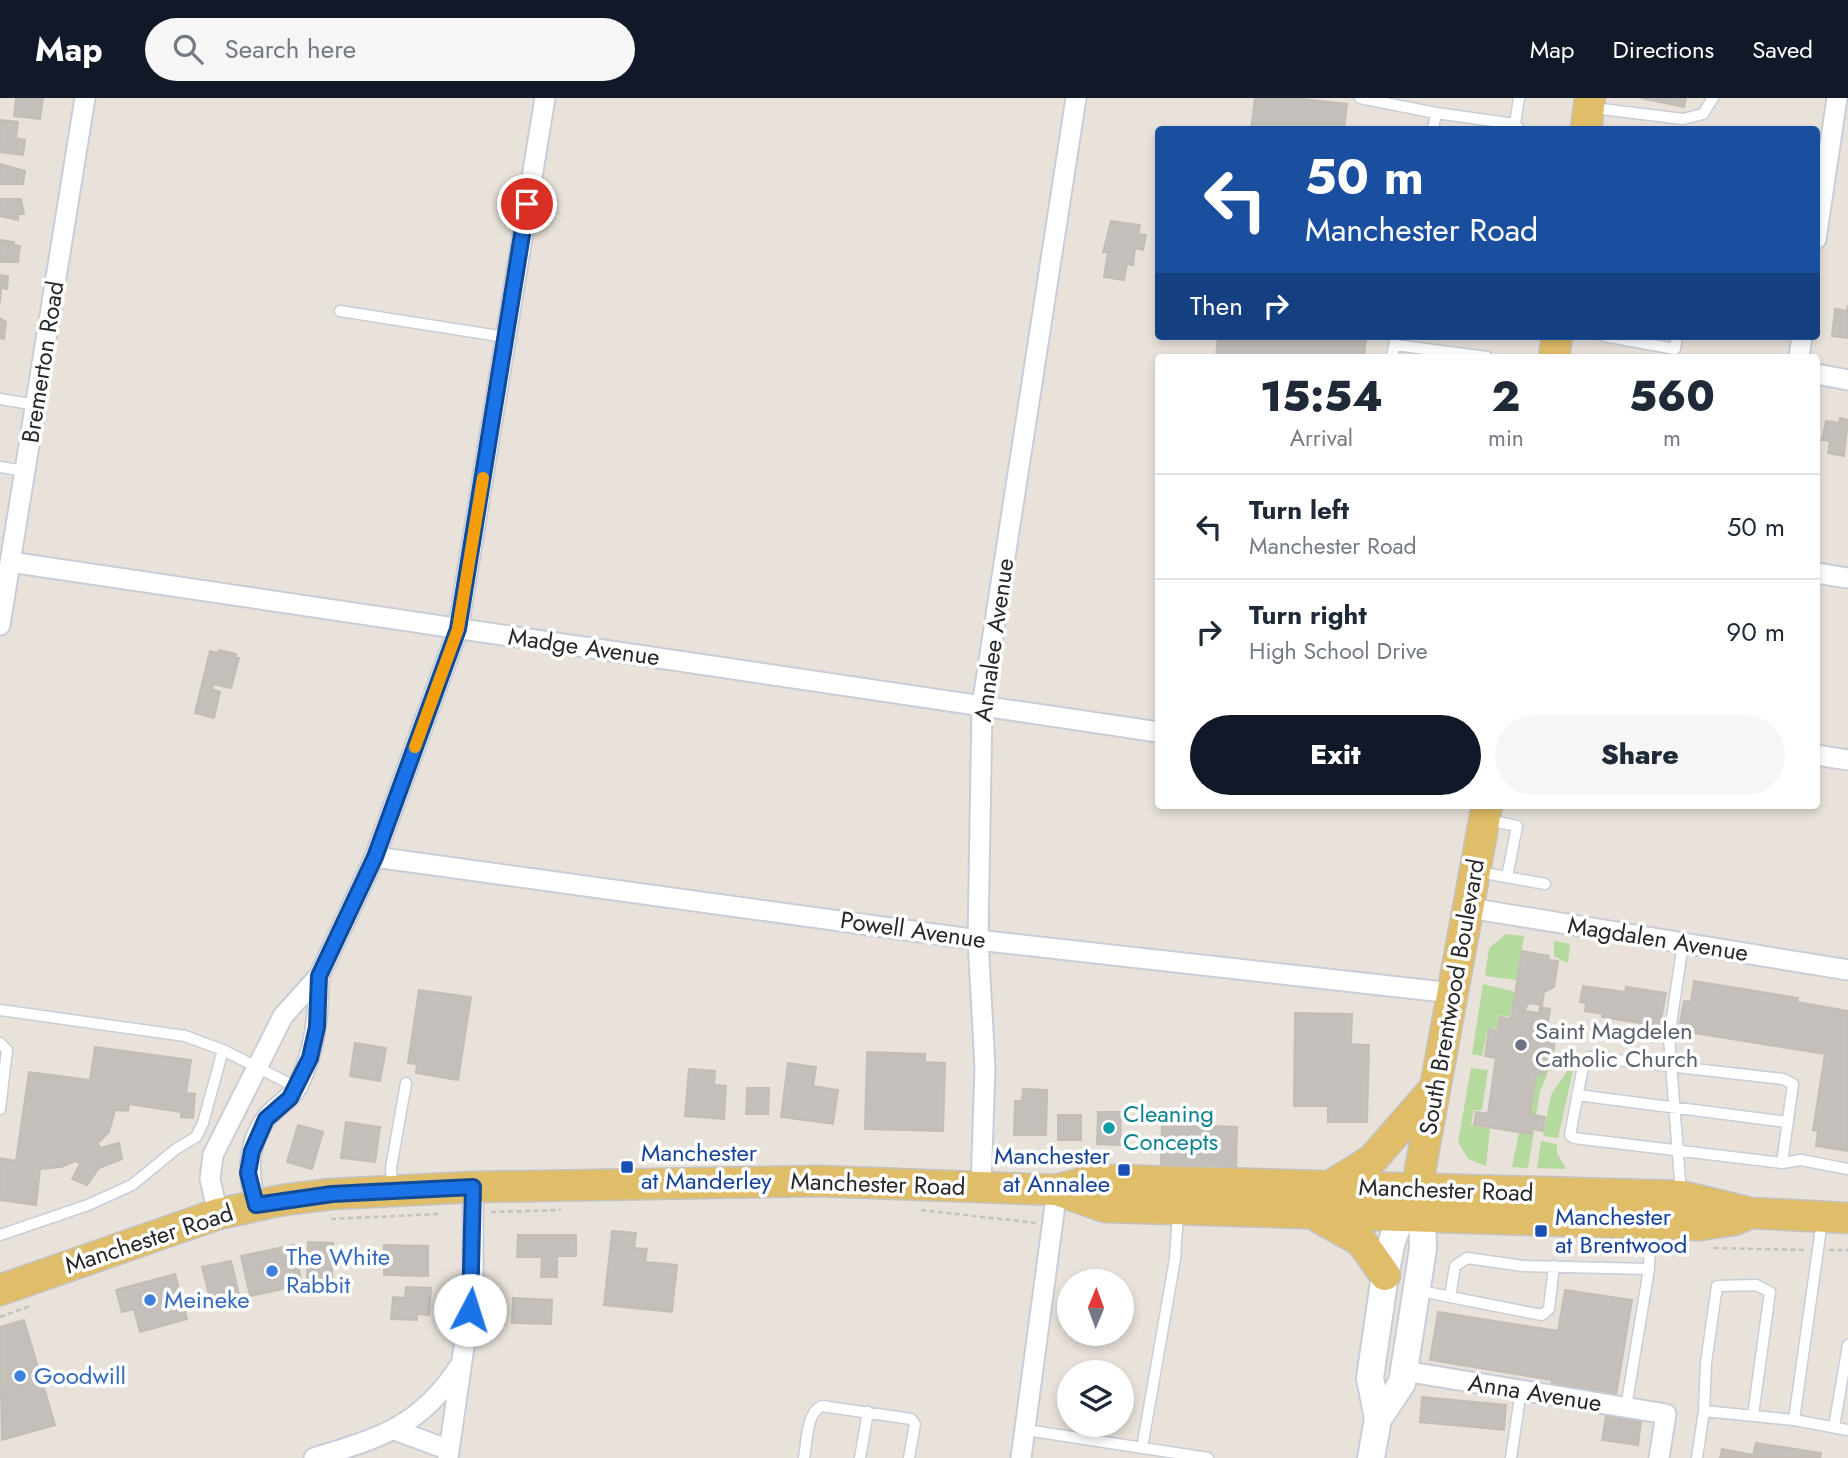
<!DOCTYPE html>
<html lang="en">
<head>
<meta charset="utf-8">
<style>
	body { margin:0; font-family:Jost,sans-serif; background:#f6f6f7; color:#1f2937; height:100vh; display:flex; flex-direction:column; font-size:26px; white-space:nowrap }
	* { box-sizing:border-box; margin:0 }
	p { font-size:23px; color:#747a83 }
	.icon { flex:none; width:38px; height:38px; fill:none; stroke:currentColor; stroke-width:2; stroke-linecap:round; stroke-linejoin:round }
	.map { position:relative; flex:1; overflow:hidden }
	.drawer { position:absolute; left:1155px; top:256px; width:665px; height:455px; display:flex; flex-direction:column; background:#fff; border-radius:7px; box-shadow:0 4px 10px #0003 }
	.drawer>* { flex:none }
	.top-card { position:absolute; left:1155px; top:28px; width:665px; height:214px; border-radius:7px; box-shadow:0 4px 10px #0003; background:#1a4fa0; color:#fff; overflow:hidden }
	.needle { width:46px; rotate:1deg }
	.tools { position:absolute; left:1057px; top:1171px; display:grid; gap:14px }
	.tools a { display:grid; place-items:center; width:77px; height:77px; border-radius:50%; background:#fff; box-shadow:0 4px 10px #0003; font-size:35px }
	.pin { position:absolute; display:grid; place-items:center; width:60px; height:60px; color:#fff; margin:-30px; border:4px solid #fff; border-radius:50%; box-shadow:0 2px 7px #0007 }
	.me { position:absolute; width:77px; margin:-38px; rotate:5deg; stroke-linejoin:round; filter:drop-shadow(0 0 5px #0008) }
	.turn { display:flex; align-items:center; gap:24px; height:147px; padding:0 35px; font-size:32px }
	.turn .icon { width:91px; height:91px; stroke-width:2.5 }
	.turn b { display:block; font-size:49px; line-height:60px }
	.then { display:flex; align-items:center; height:66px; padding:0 35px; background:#0003; gap:14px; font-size:26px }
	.eta { display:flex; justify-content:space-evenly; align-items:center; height:119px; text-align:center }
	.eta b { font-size:42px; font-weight:800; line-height:49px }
	.cta { display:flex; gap:14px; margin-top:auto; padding:14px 35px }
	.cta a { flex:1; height:80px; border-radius:42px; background:#111827; color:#fff; font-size:28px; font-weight:800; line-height:80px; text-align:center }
	.cta a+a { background:#f6f6f7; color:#1f2937 }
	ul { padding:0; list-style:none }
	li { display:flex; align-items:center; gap:21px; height:105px; padding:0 35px; border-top:2px solid #e0e1e3 }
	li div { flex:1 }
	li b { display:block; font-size:26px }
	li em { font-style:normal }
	header { display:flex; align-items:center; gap:42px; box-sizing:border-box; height:98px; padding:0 35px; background:#111827; color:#fff }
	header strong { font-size:33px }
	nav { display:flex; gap:38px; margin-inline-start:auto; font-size:24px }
	.search { width:490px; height:63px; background:#f6f6f7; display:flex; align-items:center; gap:18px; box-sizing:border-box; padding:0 24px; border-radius:38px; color:#747a83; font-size:26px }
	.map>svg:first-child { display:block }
	.green { fill:#b5da9d }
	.building { fill:#c4bfba; stroke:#c4bdb5; stroke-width:2 }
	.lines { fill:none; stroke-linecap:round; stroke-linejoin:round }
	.service-casing { stroke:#c9cdd8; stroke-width:13 }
	.minor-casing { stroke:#c9cdd8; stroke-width:23 }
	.secondary-casing { stroke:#c9cdd8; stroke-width:30 }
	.primary-casing { stroke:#c3c3c3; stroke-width:33 }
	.path { stroke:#c3c3c3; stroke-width:2.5; stroke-dasharray:5 3.5; stroke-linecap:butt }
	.service { stroke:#fff; stroke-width:10 }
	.minor { stroke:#fff; stroke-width:19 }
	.secondary { stroke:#fff; stroke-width:26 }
	.primary { stroke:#e0bd68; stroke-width:30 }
	.route-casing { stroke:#114b97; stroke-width:18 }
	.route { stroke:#1a73e8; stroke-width:12 }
	.slow { stroke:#f59e0b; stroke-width:12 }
	.worship-dot { fill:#6b7280; stroke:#fff; stroke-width:2.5 }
	.culture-dot { fill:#0f9aa8; stroke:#fff; stroke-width:2.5 }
	.transit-dot { fill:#1a4fb4; stroke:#fff; stroke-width:2.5 }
	.shop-dot { fill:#3f7fe0; stroke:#fff; stroke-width:2.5 }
	.labels { text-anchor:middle; stroke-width:7; stroke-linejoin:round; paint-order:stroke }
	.street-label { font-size:24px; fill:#282828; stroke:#fff }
	.worship-label { font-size:24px; fill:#5b616d; stroke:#fff; text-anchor:start }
	.culture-label { font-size:24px; fill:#0d838f; stroke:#fff; text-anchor:start }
	.transit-label { font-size:24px; fill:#164399; stroke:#fff; text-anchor:start }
	.shop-label { font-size:24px; fill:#366cbe; stroke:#fff; text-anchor:start }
</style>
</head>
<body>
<header>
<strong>Map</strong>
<div class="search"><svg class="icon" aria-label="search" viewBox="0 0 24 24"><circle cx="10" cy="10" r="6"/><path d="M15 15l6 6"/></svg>Search here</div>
<nav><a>Map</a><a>Directions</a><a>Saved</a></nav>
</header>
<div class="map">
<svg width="1848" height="1360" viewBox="0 0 1848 1360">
	<rect width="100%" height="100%" fill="#e9e2db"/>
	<!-- green -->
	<path class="green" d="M 1506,836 L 1524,838 L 1517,882 L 1485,878 L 1489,850 Z
		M 1554,843 L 1570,846 L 1568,865 L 1554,858 Z
		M 1483,886 L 1515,894 L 1510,919 L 1500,917 L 1497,931 L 1488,930 L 1482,958 L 1472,956 Z
		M 1546,966 L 1551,967 L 1540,994 L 1536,1017 L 1530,1016 L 1536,976 L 1544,977 Z
		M 1471,970 L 1488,972 L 1482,1012 L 1474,1012 L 1471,1027 L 1490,1031 L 1486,1068 L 1468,1061 L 1458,1044 Z
		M 1567,973 L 1573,973 L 1558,1040 L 1543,1038 L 1551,997 Z
		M 1534,1033 L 1528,1070 L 1512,1069 L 1519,1034 Z
		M 1541,1043 L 1557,1046 L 1557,1055 L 1566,1071 L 1537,1070 Z"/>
	<!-- building -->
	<path class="building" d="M 16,0 L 43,0 L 40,21 L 14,18 Z
		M 1255,0 L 1293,0 L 1347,6 L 1344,32 L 1251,32 Z
		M 1641,0 L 1686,0 L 1684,9 Z
		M 0,22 L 18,24 L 16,40 L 25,42 L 23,57 L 0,54 Z
		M 0,66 L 25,73 L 23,86 L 0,86 Z
		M 0,101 L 21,101 L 24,116 L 18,116 L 18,122 L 0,118 Z
		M 1111,123 L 1140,127 L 1138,136 L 1146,137 L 1143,152 L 1135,150 L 1133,167 L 1127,166 L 1124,182 L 1104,179 L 1108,154 L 1103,154 Z
		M 0,142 L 14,144 L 14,147 L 20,148 L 18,164 L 0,164 Z
		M 0,177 L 8,178 L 7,191 L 1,190 L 0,205 Z
		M 1848,207 L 1848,240 L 1832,238 L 1835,211 L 1847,213 Z
		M 0,220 L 6,224 L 4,241 L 0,240 Z
		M 1218,238 L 1366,238 L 1364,259 L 1216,259 Z
		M 1840,320 L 1848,322 L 1844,358 L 1828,355 L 1830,343 L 1822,342 L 1826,323 L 1839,325 Z
		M 219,552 L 236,556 L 235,560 L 239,560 L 231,590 L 213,586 L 212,591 L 220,594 L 214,620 L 195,615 L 210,553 L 218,555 Z
		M 1522,853 L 1549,858 L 1548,862 L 1558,863 L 1554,889 L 1544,894 L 1542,907 L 1529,905 L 1524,913 L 1539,915 L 1540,909 L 1550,911 L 1546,935 L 1556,936 L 1551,967 L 1546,966 L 1544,977 L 1536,976 L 1530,1016 L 1545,1019 L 1543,1033 L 1532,1031 L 1531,1036 L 1474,1027 L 1476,1014 L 1488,1016 L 1496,960 L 1485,958 L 1489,931 L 1498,933 L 1500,919 L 1511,921 Z
		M 1694,883 L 1798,900 L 1797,904 L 1848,913 L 1848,1053 L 1816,1048 L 1818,1033 L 1813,1032 L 1825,956 L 1687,934 L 1689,926 L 1680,925 L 1684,903 L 1691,904 Z
		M 1583,888 L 1625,894 L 1626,889 L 1666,895 L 1660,928 L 1602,919 L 1603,916 L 1585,913 L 1586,905 L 1580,904 Z
		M 419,892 L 471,899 L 458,982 L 416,975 L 417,966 L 408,965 Z
		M 1295,915 L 1352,916 L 1351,946 L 1369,947 L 1367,1024 L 1328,1024 L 1328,1008 L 1294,1008 Z
		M 355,945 L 386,950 L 380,983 L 350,978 Z
		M 95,949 L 191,962 L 186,995 L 195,996 L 193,1020 L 181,1019 L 181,1014 L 129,1006 L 128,1013 L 115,1012 L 109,1034 L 98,1045 L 100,1050 L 119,1045 L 122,1061 L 99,1070 L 87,1087 L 72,1081 L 80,1066 L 75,1063 L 61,1069 L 40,1071 L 36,1107 L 0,1102 L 0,1060 L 16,1063 L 29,974 L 90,982 Z
		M 867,954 L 925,956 L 925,964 L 945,965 L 943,1033 L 865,1031 Z
		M 788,965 L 816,969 L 813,988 L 838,992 L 833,1026 L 781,1019 Z
		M 689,971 L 715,973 L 714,987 L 726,988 L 724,1021 L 685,1018 Z
		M 747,990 L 769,990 L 768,1016 L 746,1016 Z
		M 1023,991 L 1047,992 L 1046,1037 L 1014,1037 L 1015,1003 L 1022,1003 Z
		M 1098,1014 L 1121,1014 L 1120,1047 L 1097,1046 Z
		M 1058,1017 L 1081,1017 L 1081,1042 L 1058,1042 Z
		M 1162,1020 L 1213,1022 L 1213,1028 L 1237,1029 L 1236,1070 L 1161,1067 Z
		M 346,1024 L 380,1029 L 375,1064 L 341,1060 Z
		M 298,1027 L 323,1034 L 312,1071 L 287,1064 Z
		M 612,1133 L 636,1135 L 634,1150 L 647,1151 L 645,1164 L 677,1167 L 672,1214 L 604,1207 Z
		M 518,1137 L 576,1137 L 576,1158 L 557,1158 L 557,1179 L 541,1179 L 542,1159 L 517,1159 Z
		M 308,1144 L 333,1145 L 332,1181 L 307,1181 Z
		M 294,1147 L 302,1187 L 250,1198 L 241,1158 Z
		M 384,1147 L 428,1148 L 428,1178 L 384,1177 Z
		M 231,1163 L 240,1201 L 212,1208 L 202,1169 Z
		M 175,1176 L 187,1221 L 140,1234 L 134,1211 L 122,1214 L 116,1192 Z
		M 406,1189 L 431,1190 L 429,1217 L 417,1216 L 417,1222 L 391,1221 L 393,1199 L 405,1200 Z
		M 1565,1192 L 1632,1202 L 1616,1298 L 1551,1287 L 1552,1282 L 1430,1262 L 1438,1214 L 1558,1233 Z
		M 513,1200 L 552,1202 L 551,1226 L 512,1225 Z
		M 24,1222 L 55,1327 L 2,1342 L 0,1229 Z
		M 1422,1299 L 1506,1307 L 1504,1332 L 1420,1324 Z
		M 1606,1318 L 1641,1323 L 1638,1347 L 1602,1342 Z
		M 1756,1345 L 1821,1355 L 1820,1360 L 1720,1360 L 1722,1351 L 1753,1357 Z"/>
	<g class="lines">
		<defs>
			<path id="service" d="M 1360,0 L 1436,15
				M 1593,10 L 1683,21 L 1703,16 L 1713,0
				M 1515,26 L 1519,0
				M 1433,32 L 1436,15 L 1515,26 L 1520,32
				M 340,213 L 505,239
				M 1604,238 L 1675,251 L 1677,238
				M 1395,247 L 1487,259
				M 1392,259 L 1396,238
				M 0,301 L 36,307
				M 0,369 L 25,373
				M 1488,722 L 1517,728 L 1507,779
				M 1479,774 L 1545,786
				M 0,912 L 185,938 L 223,952 L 296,989
				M 0,945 L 7,952 L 0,1011
				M 1577,997 L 1787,1024
				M 1782,1065 L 1793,986 L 1783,981 L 1590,959 L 1584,963 L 1570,1037 L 1574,1040 L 1782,1065 L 1801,1062 L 1848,1071
				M 392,1088 L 391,1070 L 406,985
				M 1681,1095 L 1669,940 L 1683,845
				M 0,1137 L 88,1107 L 132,1087 L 176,1051 L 196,1039 L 203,1025 L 223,952
				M 1417,1192 L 1450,1199 L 1455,1168 L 1467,1160 L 1523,1168 L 1649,1171
				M 1450,1199 L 1542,1217 L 1549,1211 L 1554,1168
				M 1626,1309 L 1649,1171 L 1650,1130
				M 1704,1313 L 1706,1265 L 1717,1188 L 1756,1187 L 1770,1194 L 1753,1317
				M 1794,1322 L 1848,1332
				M 1834,1329 L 1848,1247
				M 1026,1332 L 1208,1360
				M 1142,1350 L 1175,1161 L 1178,1115
				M 804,1360 C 807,1345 806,1314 822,1308 L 911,1321 L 915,1326 L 909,1360
				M 860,1360 L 868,1314
				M 1511,1360 L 1521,1292
				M 1697,1360 L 1704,1313 L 1794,1322 L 1822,1123"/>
			<path id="minor" d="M 1816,141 L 1837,0
				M 1799,259 L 1802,238
				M 1816,276 L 1848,282
				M 10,464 L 1158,634
				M 1816,475 L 1848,480
				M 0,527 L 85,0
				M 1816,657 L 1848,662
				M 375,759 L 978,842 L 1452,895
				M 1469,810 L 1848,872
				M 981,1089 L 985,969 L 978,842 L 982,608 L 1076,0
				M 256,1107 C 247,1076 247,1041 271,1015 C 280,1006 290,1001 297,989 C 316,953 318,918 319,878
				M 218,1116 L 210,1081 L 213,1057 L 283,918 L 319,878 L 375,759 L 458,531 L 545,0
				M 1404,1273 L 1666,1316 L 1659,1360
				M 395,1332 L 449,1352
				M 314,1360 C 379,1340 420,1329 459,1269
				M 448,1360 L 473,1186 L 473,1089
				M 1021,1360 L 1057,1092"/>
			<path id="secondary" d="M 1378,1321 L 1402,1285 L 1423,1151 L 1422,1120
				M 1371,1360 L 1378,1321 L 1370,1280 L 1385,1177 L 1392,1143 L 1401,1119"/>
			<path id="primary" d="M 1586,32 L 1590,0
				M 1554,259 L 1557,238
				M 1330,1088 L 1372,1062 L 1433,992
				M 1057,1092 L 1105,1109 L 1700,1127 L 1734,1122 L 1751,1115
				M 1408,1107 L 1417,1091 L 1421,1067 L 1487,707
				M 1320,1120 L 1361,1143 L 1385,1177
				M 0,1192 L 218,1116 L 283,1102 L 332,1096 L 473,1089 L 818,1083 L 1057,1092 L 1086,1084 L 1109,1082 L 1681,1098 L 1751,1115 L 1848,1120"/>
		</defs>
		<!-- service casing -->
		<use href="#service" class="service-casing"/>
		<!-- minor casing -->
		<use href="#minor" class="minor-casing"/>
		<!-- secondary casing -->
		<use href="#secondary" class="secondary-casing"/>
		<!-- primary casing -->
		<use href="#primary" class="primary-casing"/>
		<!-- path -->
		<path class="path" d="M 921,1112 L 1036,1125
			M 491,1114 L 561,1112
			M 331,1121 L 439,1116
			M 1714,1150 L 1805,1152
			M 1829,1152 L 1848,1152
			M 0,1219 L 30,1208"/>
		<!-- service -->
		<use href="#service" class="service"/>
		<!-- minor -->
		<use href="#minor" class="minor"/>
		<!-- secondary -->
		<use href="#secondary" class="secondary"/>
		<!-- primary -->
		<use href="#primary" class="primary"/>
	</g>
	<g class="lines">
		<defs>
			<path id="route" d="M 470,1212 L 473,1089 L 332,1096 L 256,1107 L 248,1075 L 252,1053 L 266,1021 L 290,1000 L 310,960 L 317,929 L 319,878 L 375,759 L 458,531 L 527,106"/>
		</defs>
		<!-- route casing -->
		<use href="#route" class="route-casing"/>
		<!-- route -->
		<use href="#route" class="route"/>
		<!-- slow -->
		<path class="slow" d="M 415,649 L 458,531 L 483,380"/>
	</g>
	<!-- markers -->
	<circle class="worship-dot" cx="1521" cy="947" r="7"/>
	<circle class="culture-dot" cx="1109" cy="1030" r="7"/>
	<g class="transit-dot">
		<rect x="620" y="1062" width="14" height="14" rx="3.5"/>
		<rect x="1117" y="1065" width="14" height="14" rx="3.5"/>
		<rect x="1534" y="1126" width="14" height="14" rx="3.5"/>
	</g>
	<g class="shop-dot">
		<circle cx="272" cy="1173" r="7"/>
		<circle cx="150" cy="1202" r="7"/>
		<circle cx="20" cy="1278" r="7"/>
	</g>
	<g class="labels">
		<!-- street labels -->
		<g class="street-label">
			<text transform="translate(43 264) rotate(-81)" y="8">Bremerton Road</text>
			<text transform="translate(994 542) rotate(-82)" y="8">Annalee Avenue</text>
			<text transform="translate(584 549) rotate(8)" y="8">Madge Avenue</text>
			<text transform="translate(913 832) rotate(8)" y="8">Powell Avenue</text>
			<text transform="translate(1658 841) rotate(9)" y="8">Magdalen Avenue</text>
			<text transform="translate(1452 899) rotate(-80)" y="8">South Brentwood Boulevard</text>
			<text transform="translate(878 1086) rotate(2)" y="8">Manchester Road</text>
			<text transform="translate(1446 1092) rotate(2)" y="8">Manchester Road</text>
			<text transform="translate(149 1141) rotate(-18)" y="8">Manchester Road</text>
			<text transform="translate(1535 1295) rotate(9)" y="8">Anna Avenue</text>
		</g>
		<!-- worship labels -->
		<g class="worship-label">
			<text x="1535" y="941">Saint Magdelen<tspan x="1535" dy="28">Catholic Church</tspan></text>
		</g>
		<!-- culture labels -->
		<g class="culture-label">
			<text x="1123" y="1024">Cleaning<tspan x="1123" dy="28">Concepts</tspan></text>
		</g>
		<!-- transit labels -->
		<g class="transit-label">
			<text x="641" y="1063">Manchester<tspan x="641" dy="28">at Manderley</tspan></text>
			<text x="1110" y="1066" text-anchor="end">Manchester<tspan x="1110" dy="28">at Annalee</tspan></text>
			<text x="1555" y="1127">Manchester<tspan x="1555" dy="28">at Brentwood</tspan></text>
		</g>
		<!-- shop labels -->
		<g class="shop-label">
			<text x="286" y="1167">The White<tspan x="286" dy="28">Rabbit</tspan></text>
			<text x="164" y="1210">Meineke</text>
			<text x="34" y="1286">Goodwill</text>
		</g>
	</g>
</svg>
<div class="tools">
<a><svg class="needle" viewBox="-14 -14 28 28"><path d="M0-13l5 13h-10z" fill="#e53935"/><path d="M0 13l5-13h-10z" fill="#747a83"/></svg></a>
<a><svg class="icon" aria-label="layers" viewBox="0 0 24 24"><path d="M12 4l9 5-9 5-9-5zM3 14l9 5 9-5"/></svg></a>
</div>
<div class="pin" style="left:527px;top:106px;background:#d93025"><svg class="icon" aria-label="arrive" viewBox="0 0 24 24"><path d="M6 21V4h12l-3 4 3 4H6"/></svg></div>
<svg class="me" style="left:470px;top:1212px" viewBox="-20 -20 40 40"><circle r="19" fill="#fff"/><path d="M0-13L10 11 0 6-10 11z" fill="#1a73e8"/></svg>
<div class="top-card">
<div class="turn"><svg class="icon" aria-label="left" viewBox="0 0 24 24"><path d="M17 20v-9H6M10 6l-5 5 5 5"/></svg><div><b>50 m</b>Manchester Road</div></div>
<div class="then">Then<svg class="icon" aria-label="right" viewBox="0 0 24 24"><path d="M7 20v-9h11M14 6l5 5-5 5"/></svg></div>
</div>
<section class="drawer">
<div class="eta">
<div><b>15:54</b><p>Arrival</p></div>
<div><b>2</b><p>min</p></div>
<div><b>560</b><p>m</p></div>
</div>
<ul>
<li><svg class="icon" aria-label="left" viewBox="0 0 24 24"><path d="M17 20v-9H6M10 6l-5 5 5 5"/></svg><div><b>Turn left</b><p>Manchester Road</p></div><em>50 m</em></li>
<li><svg class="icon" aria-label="right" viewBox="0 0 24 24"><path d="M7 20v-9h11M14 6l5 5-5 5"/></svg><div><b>Turn right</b><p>High School Drive</p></div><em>90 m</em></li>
</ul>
<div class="cta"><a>Exit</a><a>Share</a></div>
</section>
</div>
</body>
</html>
